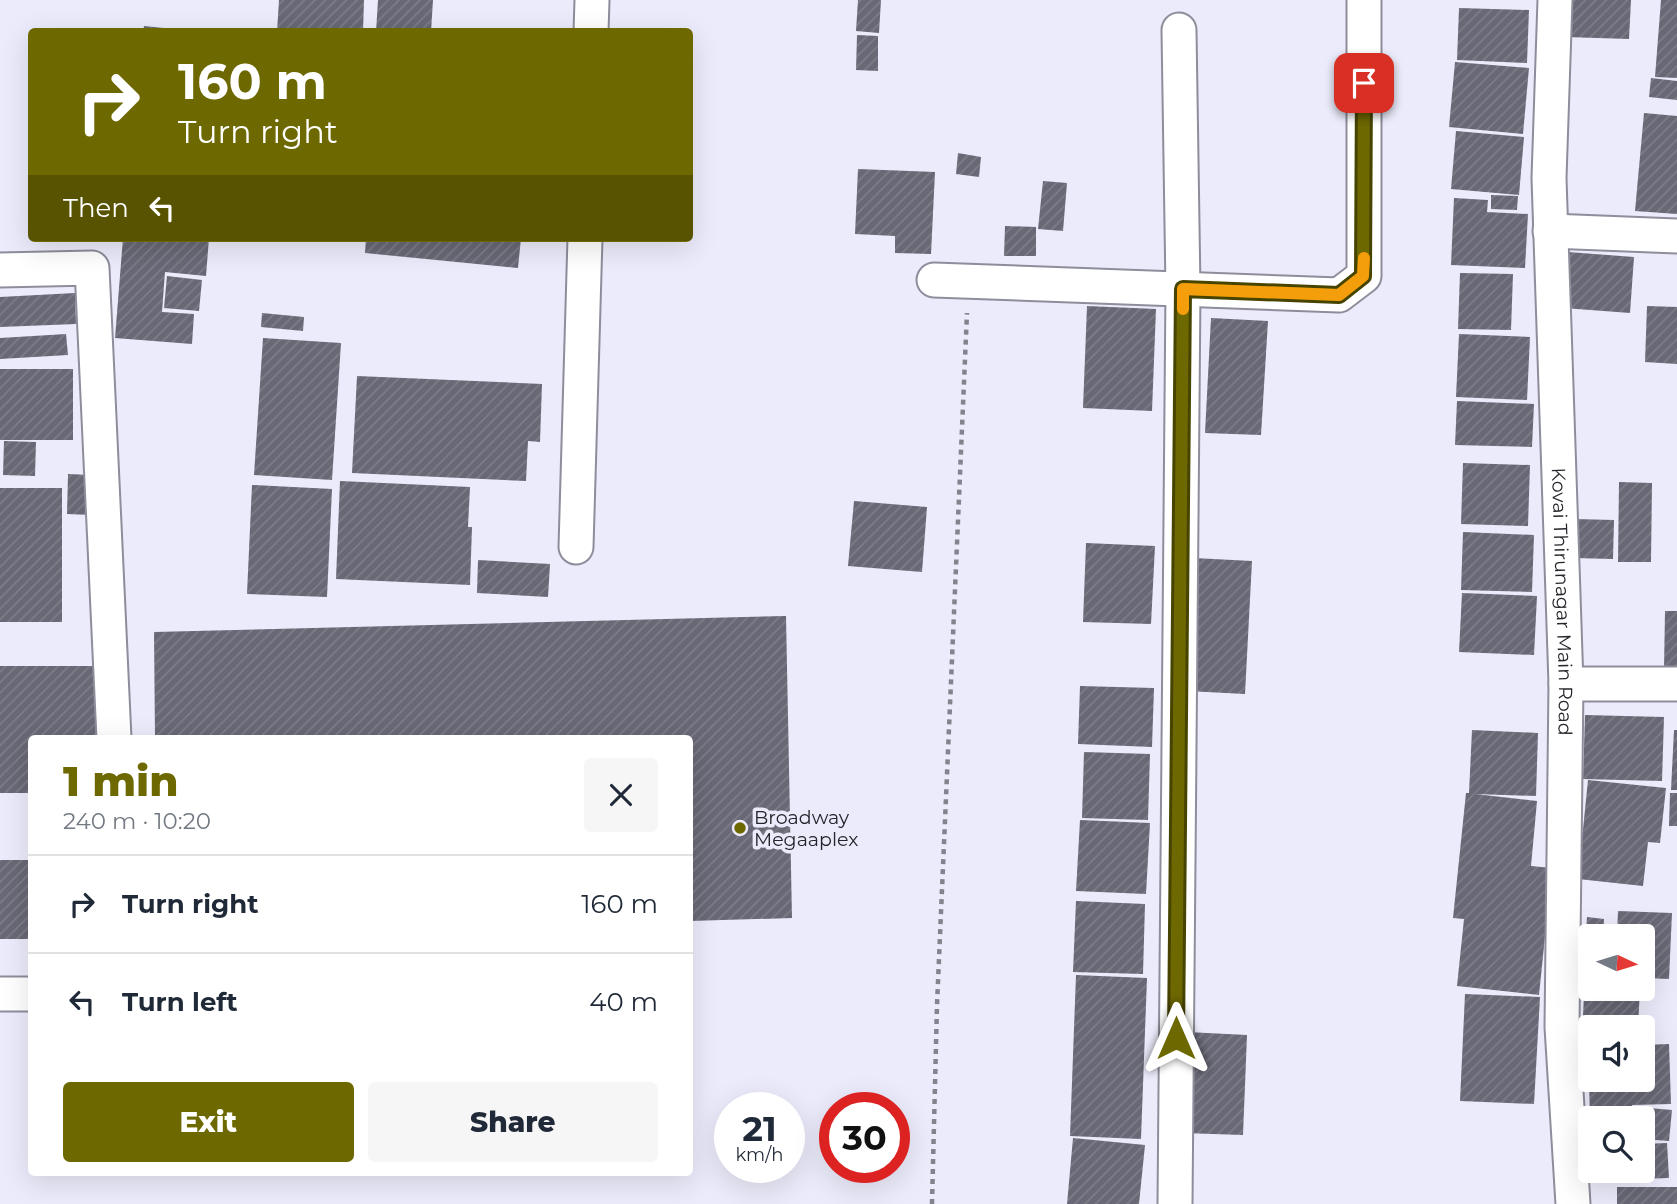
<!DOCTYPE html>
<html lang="en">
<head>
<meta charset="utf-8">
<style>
	body { margin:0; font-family:Montserrat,sans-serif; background:#f6f6f7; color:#1f2937; height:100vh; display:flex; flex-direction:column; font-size:26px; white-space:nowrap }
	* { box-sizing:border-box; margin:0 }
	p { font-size:23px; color:#747a83 }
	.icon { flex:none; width:38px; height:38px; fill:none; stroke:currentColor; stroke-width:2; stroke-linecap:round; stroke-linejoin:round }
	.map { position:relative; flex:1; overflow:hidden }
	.details { position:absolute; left:28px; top:735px; width:665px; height:441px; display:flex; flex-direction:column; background:#fff; border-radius:7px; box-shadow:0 7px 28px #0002 }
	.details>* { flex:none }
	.banner { position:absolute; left:28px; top:28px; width:665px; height:214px; border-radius:7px; box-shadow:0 7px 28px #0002; background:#6d6800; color:#fff; overflow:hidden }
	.needle { width:46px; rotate:94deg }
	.controls { position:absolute; left:1578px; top:924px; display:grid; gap:14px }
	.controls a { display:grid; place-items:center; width:77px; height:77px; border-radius:7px; background:#fff; box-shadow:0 7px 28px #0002; font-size:35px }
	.speed { position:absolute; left:714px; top:1092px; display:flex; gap:14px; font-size:35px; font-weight:700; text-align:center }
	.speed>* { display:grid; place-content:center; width:91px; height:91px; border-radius:50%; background:#fff; box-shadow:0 7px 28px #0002; line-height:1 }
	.speed small { font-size:18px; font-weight:400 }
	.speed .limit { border:10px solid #d22; background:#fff; color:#111 }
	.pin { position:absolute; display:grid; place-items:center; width:60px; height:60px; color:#fff; margin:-30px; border-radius:14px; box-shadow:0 4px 10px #0006 }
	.me { position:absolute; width:77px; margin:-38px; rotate:0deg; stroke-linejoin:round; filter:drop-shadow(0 0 5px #0008) }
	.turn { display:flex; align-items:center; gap:24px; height:147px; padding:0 35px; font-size:32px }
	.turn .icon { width:91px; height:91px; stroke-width:2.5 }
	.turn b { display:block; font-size:49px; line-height:60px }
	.then { display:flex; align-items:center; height:66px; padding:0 35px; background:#0003; gap:14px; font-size:26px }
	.round { display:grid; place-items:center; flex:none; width:74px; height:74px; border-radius:7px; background:#f6f6f7 }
	.summary { display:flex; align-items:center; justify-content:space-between; height:119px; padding:0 35px }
	h1 { font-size:42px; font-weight:800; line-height:52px; color:#6d6800 }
	.button { display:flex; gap:14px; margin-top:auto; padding:14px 35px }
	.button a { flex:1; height:80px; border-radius:7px; background:#6d6800; color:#fff; font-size:28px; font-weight:800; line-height:80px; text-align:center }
	.button a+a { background:#f6f6f7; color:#1f2937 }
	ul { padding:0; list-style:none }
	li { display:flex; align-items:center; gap:21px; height:98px; padding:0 35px; border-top:2px solid #e0e1e3 }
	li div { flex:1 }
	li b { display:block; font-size:26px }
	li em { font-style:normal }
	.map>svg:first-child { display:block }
	.building { fill:url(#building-hatch) }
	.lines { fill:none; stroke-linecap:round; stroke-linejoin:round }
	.minor-casing { stroke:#8d8d9b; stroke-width:37 }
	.path { stroke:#83838e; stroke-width:4.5; stroke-dasharray:5 5; stroke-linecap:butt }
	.minor { stroke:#fff; stroke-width:33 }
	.route-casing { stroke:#474400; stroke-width:18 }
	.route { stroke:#6d6800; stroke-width:12 }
	.slow { stroke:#f59e0b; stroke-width:12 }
	.poi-dot { fill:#6d6800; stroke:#ebebfb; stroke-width:2.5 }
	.labels { text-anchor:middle; stroke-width:7; stroke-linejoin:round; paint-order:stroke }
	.street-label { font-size:19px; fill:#25252b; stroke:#ebebfb }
	.poi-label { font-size:19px; fill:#25252b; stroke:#ebebfb; text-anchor:start }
</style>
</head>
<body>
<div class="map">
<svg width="1677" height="1204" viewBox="0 0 1677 1204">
	<defs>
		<pattern id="building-hatch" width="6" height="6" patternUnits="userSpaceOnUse" patternTransform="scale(1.75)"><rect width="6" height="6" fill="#686876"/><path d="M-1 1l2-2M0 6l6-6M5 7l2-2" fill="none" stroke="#7e7e88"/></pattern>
	</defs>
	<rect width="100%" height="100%" fill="#ebebfb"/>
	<!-- building -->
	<path class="building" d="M 279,0 L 364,0 L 363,32 L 277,32 Z
		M 378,0 L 433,0 L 431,32 L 376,32 Z
		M 858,0 L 881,0 L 879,33 L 856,31 Z
		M 1566,0 L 1631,0 L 1629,39 L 1565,37 Z
		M 1661,0 L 1677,0 L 1677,78 L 1655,77 Z
		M 1459,8 L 1529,10 L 1527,63 L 1457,60 Z
		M 144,26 L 184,30 L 184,32 L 143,32 Z
		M 857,35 L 878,36 L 878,71 L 856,70 Z
		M 1455,62 L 1529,68 L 1523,134 L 1449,127 Z
		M 1651,78 L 1677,81 L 1677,100 L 1649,97 Z
		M 1644,113 L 1677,116 L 1677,214 L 1635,211 Z
		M 1456,131 L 1524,137 L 1519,195 L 1451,189 Z
		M 958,153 L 981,157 L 979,177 L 956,174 Z
		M 858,169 L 935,172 L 931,254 L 895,253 L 895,236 L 855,234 Z
		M 1043,181 L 1067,183 L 1063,231 L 1038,229 Z
		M 1491,195 L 1518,196 L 1517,210 L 1491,209 Z
		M 1454,198 L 1488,200 L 1487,212 L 1528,214 L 1525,268 L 1451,265 Z
		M 1005,226 L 1036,227 L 1036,256 L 1004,256 Z
		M 123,238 L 209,238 L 206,276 L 165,272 L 162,312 L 194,314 L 192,344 L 115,338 Z
		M 366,238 L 521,238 L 518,268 L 365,253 Z
		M 1568,252 L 1634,257 L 1630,313 L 1564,308 Z
		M 1460,273 L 1513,274 L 1511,330 L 1458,329 Z
		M 167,276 L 202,280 L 199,311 L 164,308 Z
		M 75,293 L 76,324 L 0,327 L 0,297 Z
		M 1087,306 L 1156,309 L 1152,411 L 1083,408 Z
		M 1647,306 L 1677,307 L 1677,364 L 1645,362 Z
		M 262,313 L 304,317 L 303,331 L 261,327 Z
		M 1211,318 L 1268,321 L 1261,435 L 1205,433 Z
		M 66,334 L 68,355 L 0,359 L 0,338 Z
		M 1459,334 L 1530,337 L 1527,400 L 1456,397 Z
		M 263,338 L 341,343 L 332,480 L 254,475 Z
		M 0,369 L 73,369 L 73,440 L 0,440 Z
		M 357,376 L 542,384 L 540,442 L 528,441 L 526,481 L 352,473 Z
		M 1457,401 L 1534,404 L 1532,447 L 1455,445 Z
		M 4,441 L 36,442 L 35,476 L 3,475 Z
		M 1463,463 L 1530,465 L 1528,526 L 1461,524 Z
		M 68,474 L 91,475 L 91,515 L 67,514 Z
		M 340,481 L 470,487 L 468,527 L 472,527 L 470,585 L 336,579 Z
		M 1619,482 L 1652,483 L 1651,562 L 1618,562 Z
		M 252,485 L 332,489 L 327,597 L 247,594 Z
		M 0,488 L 62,488 L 62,622 L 0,622 Z
		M 854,501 L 927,507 L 922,572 L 848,566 Z
		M 1575,519 L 1614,520 L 1613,559 L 1573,558 Z
		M 1463,532 L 1534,535 L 1532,592 L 1461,590 Z
		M 1086,543 L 1155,546 L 1151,624 L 1083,622 Z
		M 1194,558 L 1252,561 L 1245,694 L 1187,691 Z
		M 478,560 L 550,564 L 548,597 L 477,593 Z
		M 1462,593 L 1537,596 L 1534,655 L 1459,652 Z
		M 1665,611 L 1677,611 L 1677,669 L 1664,669 Z
		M 786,616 L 792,918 L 690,921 L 690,738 L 155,738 L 154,632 Z
		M 0,666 L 104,666 L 104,738 L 32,738 L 32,793 L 0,793 Z
		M 1080,686 L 1154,688 L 1152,747 L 1078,744 Z
		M 1585,715 L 1664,717 L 1662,781 L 1583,779 Z
		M 1472,730 L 1538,733 L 1536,796 L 1475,794 L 1537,801 L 1531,866 L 1552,868 L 1539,995 L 1457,986 L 1464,919 L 1453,918 L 1466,793 L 1469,793 Z
		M 1674,730 L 1677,730 L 1677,790 L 1671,790 Z
		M 1084,752 L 1150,754 L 1148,820 L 1082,818 Z
		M 1588,780 L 1666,788 L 1660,843 L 1648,842 L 1643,886 L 1578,879 Z
		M 1670,793 L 1677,793 L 1677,826 L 1669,826 Z
		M 1080,820 L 1150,823 L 1146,894 L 1076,891 Z
		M 0,860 L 32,860 L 32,939 L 0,939 Z
		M 1076,901 L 1145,904 L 1143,974 L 1073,972 Z
		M 1618,911 L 1672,913 L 1669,979 L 1643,978 L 1643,936 L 1617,936 Z
		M 1587,917 L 1604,919 L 1603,936 L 1591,936 L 1591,973 L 1583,972 Z
		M 1076,975 L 1147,978 L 1141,1139 L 1070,1136 Z
		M 1585,975 L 1591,976 L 1591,989 L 1640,989 L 1638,1027 L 1591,1027 L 1591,1037 L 1582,1036 Z
		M 1465,994 L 1540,997 L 1534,1104 L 1460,1101 Z
		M 1187,1032 L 1247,1035 L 1243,1135 L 1183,1133 Z
		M 1669,1044 L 1671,1104 L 1632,1105 L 1632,1118 L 1590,1118 L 1589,1080 L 1643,1080 L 1643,1045 Z
		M 1588,1046 L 1591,1046 L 1591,1076 L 1588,1076 Z
		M 1637,1107 L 1672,1110 L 1669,1141 L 1643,1139 L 1643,1118 L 1636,1118 Z
		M 1073,1138 L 1145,1145 L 1139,1204 L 1067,1204 Z
		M 1667,1143 L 1669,1178 L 1639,1179 L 1639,1171 L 1643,1171 L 1643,1144 Z
		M 1617,1187 L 1677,1187 L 1677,1204 L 1617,1204 Z"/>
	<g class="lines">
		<defs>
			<g id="minor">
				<path id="s1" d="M 1555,0 L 1549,178 L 1566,684 L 1562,1027 L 1573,1204"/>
				<path d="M 591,32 L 592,0"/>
				<path d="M 1550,231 L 1677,236"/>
				<path d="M 0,270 L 92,268 L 114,738"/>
				<path d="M 934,280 L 1339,295 L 1364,276 L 1364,0"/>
				<path d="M 576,547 L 585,238"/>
				<path d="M 1566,684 L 1677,684"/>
				<path d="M 0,994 L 32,994"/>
				<path d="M 1175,1204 L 1183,289 L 1179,30"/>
			</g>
		</defs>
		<!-- minor casing -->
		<use href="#minor" class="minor-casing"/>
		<!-- path -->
		<path class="path" d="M 932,1204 L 937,1005 L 967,313"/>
		<!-- minor -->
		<use href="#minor" class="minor"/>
	</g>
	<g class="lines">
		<defs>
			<path id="route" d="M 1176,1038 L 1183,289 L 1339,295 L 1363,276 L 1364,83"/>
		</defs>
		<!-- route casing -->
		<use href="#route" class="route-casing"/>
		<!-- route -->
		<use href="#route" class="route"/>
		<!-- slow -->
		<path class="slow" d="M 1183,309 L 1183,289 L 1339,295 L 1363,276 L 1364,258"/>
	</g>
	<!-- markers -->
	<circle class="poi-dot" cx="740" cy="828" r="7"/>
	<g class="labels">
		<!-- street labels -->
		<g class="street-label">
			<text dy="7" stroke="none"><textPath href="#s1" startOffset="602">Kovai Thirunagar Main Road</textPath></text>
		</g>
		<!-- poi labels -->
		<g class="poi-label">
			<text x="754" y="824">Broadway<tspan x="754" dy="22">Megaaplex</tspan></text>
		</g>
	</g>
</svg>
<div class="controls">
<a><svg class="needle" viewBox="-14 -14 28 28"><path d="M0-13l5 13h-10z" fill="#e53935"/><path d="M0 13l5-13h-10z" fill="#747a83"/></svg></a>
<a><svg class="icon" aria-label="sound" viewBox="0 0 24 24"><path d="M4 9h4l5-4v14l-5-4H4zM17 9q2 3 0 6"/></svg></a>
<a><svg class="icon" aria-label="search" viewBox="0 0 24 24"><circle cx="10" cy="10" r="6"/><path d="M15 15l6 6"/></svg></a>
</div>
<div class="speed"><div>21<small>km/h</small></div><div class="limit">30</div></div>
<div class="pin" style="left:1364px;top:83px;background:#d93025"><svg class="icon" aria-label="arrive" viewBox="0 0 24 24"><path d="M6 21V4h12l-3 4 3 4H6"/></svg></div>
<svg class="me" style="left:1176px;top:1038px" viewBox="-20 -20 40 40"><path d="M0-17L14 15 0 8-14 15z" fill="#6d6800" stroke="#fff" stroke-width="4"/></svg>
<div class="banner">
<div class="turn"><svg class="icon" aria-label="right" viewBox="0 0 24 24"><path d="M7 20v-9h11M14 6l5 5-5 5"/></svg><div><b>160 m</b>Turn right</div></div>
<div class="then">Then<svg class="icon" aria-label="left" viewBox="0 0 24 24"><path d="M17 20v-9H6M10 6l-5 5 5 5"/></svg></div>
</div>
<section class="details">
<div class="summary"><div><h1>1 min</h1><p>240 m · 10:20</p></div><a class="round"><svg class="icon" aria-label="close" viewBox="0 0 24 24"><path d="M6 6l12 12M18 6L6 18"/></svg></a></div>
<ul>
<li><svg class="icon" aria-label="right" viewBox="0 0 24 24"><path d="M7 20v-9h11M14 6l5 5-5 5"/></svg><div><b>Turn right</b></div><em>160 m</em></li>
<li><svg class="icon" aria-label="left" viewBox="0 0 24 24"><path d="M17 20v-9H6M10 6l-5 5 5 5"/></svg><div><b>Turn left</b></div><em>40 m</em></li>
</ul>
<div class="button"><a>Exit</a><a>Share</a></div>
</section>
</div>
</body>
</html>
